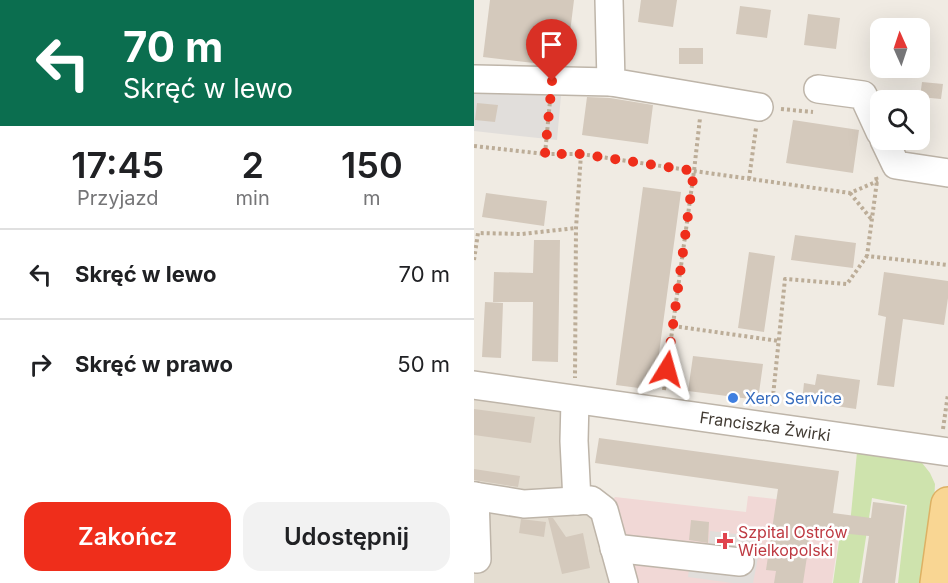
<!DOCTYPE html>
<html lang="pl">
<head>
<meta charset="utf-8">
<style>
	body { margin:0; font-family:Inter,sans-serif; background:#f2f2f2; color:#202124; height:100vh; display:flex; flex-direction:column; font-size:22px; white-space:nowrap }
	* { box-sizing:border-box; margin:0 }
	p { font-size:20px; color:#757577 }
	.icon { flex:none; width:33px; height:33px; fill:none; stroke:currentColor; stroke-width:2; stroke-linecap:round; stroke-linejoin:round }
	.map { position:relative; flex:1; overflow:hidden }
	.panel { display:flex; flex-direction:column; background:#fff; width:474px }
	.panel>* { flex:none }
	.guide { background:#0b6e4f; color:#fff; overflow:hidden }
	.needle { width:39px; rotate:357deg }
	.fabs { position:absolute; left:396px; top:18px; display:grid; gap:12px }
	.fabs a { display:grid; place-items:center; width:60px; height:60px; border-radius:12px; background:#fff; box-shadow:0 6px 24px #0002; font-size:30px }
	.pin { position:absolute; display:grid; place-items:center; width:51px; height:51px; color:#fff; margin:-62px -26px; border-radius:50% 50% 50% 0; rotate:-45deg; box-shadow:0 0 6px #0007 }
	.pin .icon { rotate:45deg }
	.me { position:absolute; width:66px; margin:-33px; rotate:8deg; stroke-linejoin:round; filter:drop-shadow(0 0 4px #0008) }
	.turn { display:flex; align-items:center; gap:21px; height:126px; padding:0 24px; font-size:27px }
	.turn .icon { width:78px; height:78px; stroke-width:2.5 }
	.turn b { display:block; font-size:42px; line-height:51px }
	.eta { display:flex; justify-content:space-evenly; align-items:center; height:102px; text-align:center }
	.eta b { font-size:36px; font-weight:600; line-height:42px }
	.cta { display:flex; gap:12px; margin-top:auto; padding:12px 24px }
	.cta a { flex:1; height:69px; border-radius:18px; background:#ef2e1b; color:#fff; font-size:24px; font-weight:600; line-height:69px; text-align:center }
	.cta a+a { background:#f2f2f2; color:#202124 }
	ul { padding:0; list-style:none }
	li { display:flex; align-items:center; gap:18px; height:90px; padding:0 24px; border-top:2px solid #e0e0e0 }
	li div { flex:1 }
	li b { display:block; font-size:22px }
	li em { font-style:normal }
	main { display:flex; flex:1; min-height:0 }
	.map>svg:first-child { display:block }
	.residential { fill:#e4ddd1 }
	.medical { fill:#f1d8d6 }
	.green { fill:#cee3ad }
	.parking { fill:#e1dedb }
	.building { fill:#d4c9bc }
	.lines { fill:none; stroke-linecap:round; stroke-linejoin:round }
	.minor-casing { stroke:#beb5a9; stroke-width:30 }
	.major-casing { stroke:#ddb164; stroke-width:36 }
	.path { stroke:#bcad98; stroke-width:4; stroke-dasharray:3 3; stroke-linecap:butt }
	.minor { stroke:#fff; stroke-width:27 }
	.major { stroke:#f9d693; stroke-width:33 }
	.route { stroke:#ef2e1b; stroke-width:10; stroke-dasharray:0 18 }
	.shop-dot { fill:#3f7fe0; stroke:#fff; stroke-width:2 }
	.health-dot { fill:#e0444e; stroke:#fff; stroke-width:2 }
	.labels { text-anchor:middle; stroke-width:5; stroke-linejoin:round; paint-order:stroke }
	.shop-label { font-size:16px; fill:#366cbe; stroke:#fff; text-anchor:start }
	.street-label { font-size:16px; fill:#423b33; stroke:#fff }
	.health-label { font-size:16px; fill:#be3a42; stroke:#fff; text-anchor:start }
</style>
</head>
<body>
<main>
<section class="panel">
<div class="guide">
<div class="turn"><svg class="icon" aria-label="left" viewBox="0 0 24 24"><path d="M17 20v-9H6M10 6l-5 5 5 5"/></svg><div><b>70 m</b>Skręć w lewo</div></div>
</div>
<div class="eta">
<div><b>17:45</b><p>Przyjazd</p></div>
<div><b>2</b><p>min</p></div>
<div><b>150</b><p>m</p></div>
</div>
<ul>
<li><svg class="icon" aria-label="left" viewBox="0 0 24 24"><path d="M17 20v-9H6M10 6l-5 5 5 5"/></svg><div><b>Skręć w lewo</b></div><em>70 m</em></li>
<li><svg class="icon" aria-label="right" viewBox="0 0 24 24"><path d="M7 20v-9h11M14 6l5 5-5 5"/></svg><div><b>Skręć w prawo</b></div><em>50 m</em></li>
</ul>
<div class="cta"><a>Zakończ</a><a>Udostępnij</a></div>
</section>
<div class="map">
<svg width="474" height="583" viewBox="0 0 474 583">
	<rect width="100%" height="100%" fill="#f0ebe3"/>
	<!-- residential -->
	<path class="residential" d="M 0,392 L 96,406 L 98,496 L 0,492 Z
		M 7,505 L 116,506 L 144,583 L 0,583 L 0,562 Z"/>
	<!-- medical -->
	<path class="medical" d="M 274,496 L 354,505 L 351,532 L 365,534 L 358,583 L 150,583 L 130,510 L 141,497 L 272,512 Z"/>
	<!-- green -->
	<path class="green" d="M 383,452 L 445,459 L 456,473 L 461,484 L 460,503 L 449,583 L 424,583 L 433,505 L 398,498 L 385,583 L 359,583 L 366,534 L 375,535 Z"/>
	<!-- parking -->
	<path class="parking" d="M 0,72 L 89,73 L 83,140 L 0,131 Z
		M 236,531 L 288,537 L 279,583 L 259,583 L 214,577 L 218,546 L 234,548 Z"/>
	<!-- building -->
	<path class="building" d="M 16,0 L 100,0 L 92,65 L 77,65 L 9,57 Z
		M 167,0 L 203,0 L 199,27 L 164,22 Z
		M 266,6 L 297,10 L 293,38 L 262,34 Z
		M 334,14 L 366,18 L 362,49 L 330,45 Z
		M 205,48 L 229,48 L 229,64 L 205,64 Z
		M 448,82 L 469,84 L 467,99 L 446,97 Z
		M 113,97 L 136,98 L 179,105 L 174,144 L 108,135 Z
		M 3,103 L 24,105 L 21,122 L 1,120 Z
		M 319,120 L 385,130 L 379,173 L 312,163 Z
		M 169,187 L 207,192 L 180,390 L 142,385 Z
		M 12,193 L 73,201 L 70,226 L 8,217 Z
		M 321,235 L 382,243 L 379,268 L 317,260 Z
		M 60,240 L 86,240 L 84,362 L 58,361 L 59,302 L 19,302 L 20,272 L 59,273 Z
		M 275,252 L 301,256 L 290,332 L 264,328 Z
		M 410,272 L 474,281 L 474,298 L 470,325 L 429,319 L 420,387 L 403,385 L 412,317 L 404,315 Z
		M 11,302 L 29,303 L 27,358 L 8,357 Z
		M 219,356 L 289,364 L 284,400 L 214,391 Z
		M 343,374 L 386,380 L 382,409 L 328,401 L 330,383 L 341,385 Z
		M 0,409 L 61,417 L 57,443 L 0,435 Z
		M 125,438 L 365,471 L 359,513 L 397,518 L 399,502 L 431,506 L 421,583 L 388,583 L 395,536 L 337,530 L 329,583 L 300,583 L 302,571 L 292,570 L 304,489 L 121,463 Z
		M 0,469 L 46,476 L 44,487 L 0,480 Z
		M 74,518 L 79,518 L 92,537 L 109,533 L 116,568 L 88,574 Z
		M 47,519 L 72,522 L 70,537 L 45,533 Z
		M 217,520 L 235,522 L 234,543 L 215,540 Z"/>
	<g class="lines">
		<defs>
			<g id="minor">
				<path d="M 135,0 L 137,82 L 285,107"/>
				<path d="M 1,79 L 137,82"/>
				<path d="M 344,89 L 389,95 L 406,132"/>
				<path d="M 410,140 L 422,165 L 474,173"/>
				<path id="s1" d="M 0,385 L 474,452"/>
				<path d="M 101,400 L 100,441 L 103,501"/>
				<path d="M 0,496 L 50,504 L 117,500 L 130,510 L 150,583"/>
				<path d="M 1,496 L 3,559"/>
				<path d="M 140,548 L 266,562"/>
			</g>
			<path id="major" d="M 463,583 L 474,504"/>
		</defs>
		<!-- minor casing -->
		<use href="#minor" class="minor-casing"/>
		<!-- major casing -->
		<use href="#major" class="major-casing"/>
		<!-- path -->
		<path class="path" d="M 307,109 L 339,112
			M 0,146 L 71,154 L 107,154 L 102,228 L 101,378
			M 71,154 L 76,101
			M 107,154 L 220,171 L 376,193 L 404,181
			M 402,177 L 403,181 L 393,256 L 474,265
			M 275,179 L 282,128
			M 376,193 L 398,220
			M 0,260 L 4,233 L 48,234 L 102,228
			M 199,326 L 305,341
			M 190,390 L 220,171 L 226,118
			M 298,406 L 311,279 L 373,284 L 393,256
			M 469,429 L 474,394"/>
		<!-- minor -->
		<use href="#minor" class="minor"/>
		<!-- major -->
		<use href="#major" class="major"/>
	</g>
	<g class="lines">
		<!-- route -->
		<path class="route" d="M 78,81 L 71,154 L 107,154 L 220,171 L 193,369"/>
	</g>
	<!-- markers -->
	<circle class="shop-dot" cx="259" cy="398" r="6"/>
	<path class="health-dot" d="M248 532h6v6h6v6h-6v6h-6v-6h-6v-6h6z"/>
	<g class="labels">
		<!-- shop labels -->
		<g class="shop-label">
			<text x="271" y="404">Xero Service</text>
		</g>
		<!-- street labels -->
		<g class="street-label">
			<text dy="6" stroke="none"><textPath href="#s1" startOffset="294">Franciszka Żwirki</textPath></text>
		</g>
		<!-- health labels -->
		<g class="health-label">
			<text x="264" y="538">Szpital Ostrów<tspan x="264" dy="18">Wielkopolski</tspan></text>
		</g>
	</g>
</svg>
<div class="fabs">
<a><svg class="needle" viewBox="-14 -14 28 28"><path d="M0-13l5 13h-10z" fill="#e53935"/><path d="M0 13l5-13h-10z" fill="#757577"/></svg></a>
<a><svg class="icon" aria-label="search" viewBox="0 0 24 24"><circle cx="10" cy="10" r="6"/><path d="M15 15l6 6"/></svg></a>
</div>
<div class="pin" style="left:78px;top:81px;background:#d93025"><svg class="icon" aria-label="arrive" viewBox="0 0 24 24"><path d="M6 21V4h12l-3 4 3 4H6"/></svg></div>
<svg class="me" style="left:193px;top:369px" viewBox="-20 -20 40 40"><path d="M0-17L14 15 0 8-14 15z" fill="#ef2e1b" stroke="#fff" stroke-width="4"/></svg>
</div>
</main>
</body>
</html>
